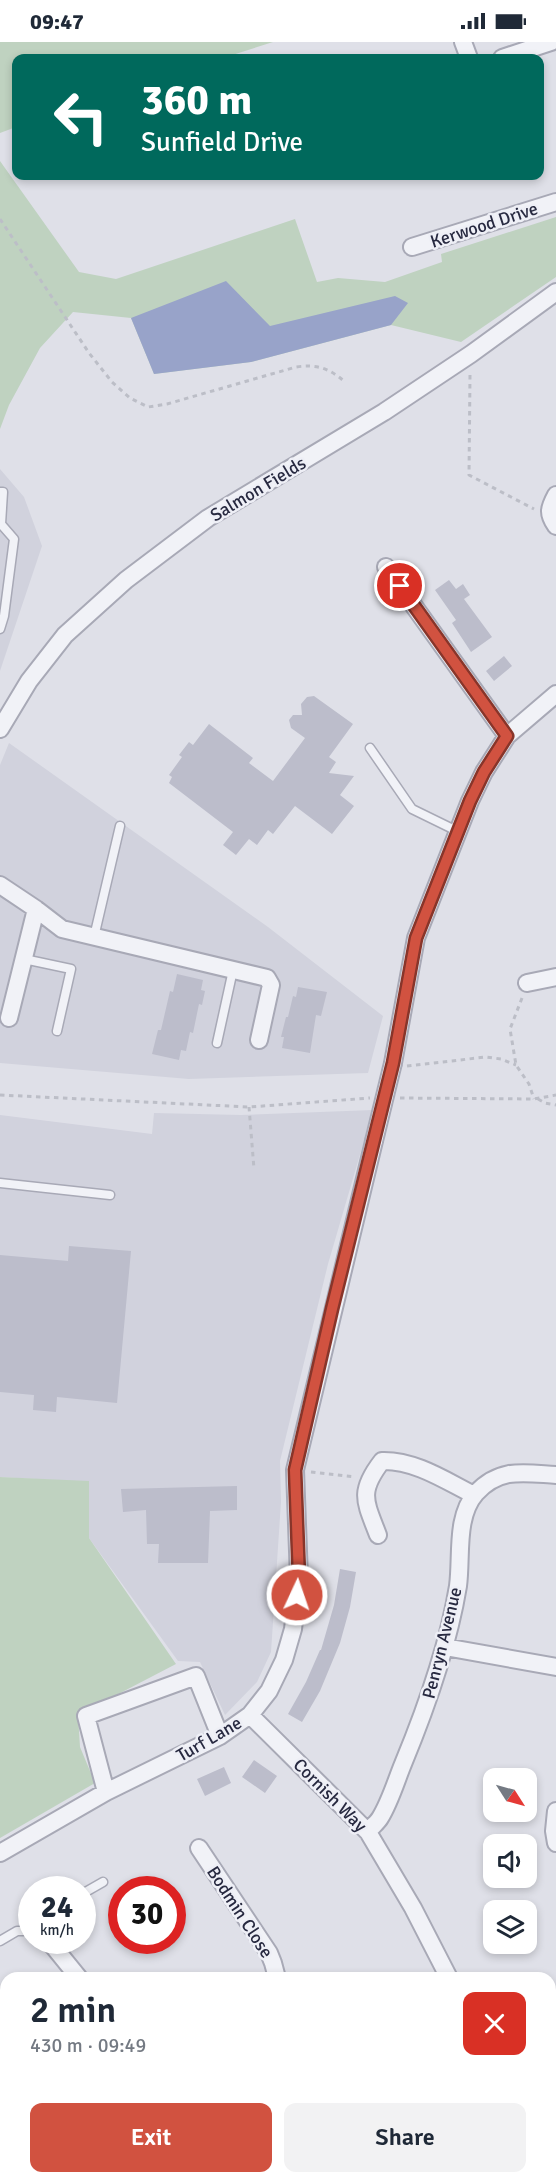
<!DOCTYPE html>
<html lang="en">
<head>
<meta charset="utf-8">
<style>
	body { margin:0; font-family:Signika,sans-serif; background:#f2f2f3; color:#1f2937; height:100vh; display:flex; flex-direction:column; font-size:22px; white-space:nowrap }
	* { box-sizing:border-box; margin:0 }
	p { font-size:20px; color:#747a83 }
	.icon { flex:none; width:33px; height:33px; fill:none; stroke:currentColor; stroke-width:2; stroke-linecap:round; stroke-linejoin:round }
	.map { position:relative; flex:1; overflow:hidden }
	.details { position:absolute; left:0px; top:1930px; width:556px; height:212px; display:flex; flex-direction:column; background:#fff; border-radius:18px 18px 0 0; box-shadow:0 3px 9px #0003 }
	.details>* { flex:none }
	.hud { position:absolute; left:12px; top:12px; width:532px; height:126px; border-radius:12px; box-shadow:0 3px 9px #0003; background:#00695c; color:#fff; overflow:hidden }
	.needle { width:39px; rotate:126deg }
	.controls { position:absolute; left:483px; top:1726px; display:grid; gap:12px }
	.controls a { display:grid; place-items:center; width:54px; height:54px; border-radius:12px; background:#fff; box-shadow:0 3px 9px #0003; font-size:30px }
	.speed { position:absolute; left:18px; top:1834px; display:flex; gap:12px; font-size:30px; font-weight:700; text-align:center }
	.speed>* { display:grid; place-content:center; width:78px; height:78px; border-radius:50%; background:#fff; box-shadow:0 3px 9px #0003; line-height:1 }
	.speed small { font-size:15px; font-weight:400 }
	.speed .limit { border:9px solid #d22; background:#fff; color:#111 }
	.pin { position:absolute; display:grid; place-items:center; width:51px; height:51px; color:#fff; margin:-26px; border:3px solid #fff; border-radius:50%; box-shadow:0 2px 6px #0007 }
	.me { position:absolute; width:66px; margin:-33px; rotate:3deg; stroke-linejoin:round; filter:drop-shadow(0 0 4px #0008) }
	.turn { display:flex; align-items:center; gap:21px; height:126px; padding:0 30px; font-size:27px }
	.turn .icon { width:78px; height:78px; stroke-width:2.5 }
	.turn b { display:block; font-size:42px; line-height:51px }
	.round { display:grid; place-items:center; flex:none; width:63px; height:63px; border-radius:12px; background:#f2f2f3 }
	.overview { display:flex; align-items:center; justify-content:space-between; height:102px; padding:0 30px }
	h1 { font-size:36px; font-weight:600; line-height:45px }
	.action { display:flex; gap:12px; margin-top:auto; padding:12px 30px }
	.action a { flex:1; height:69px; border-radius:12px; background:#d15240; color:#fff; font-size:24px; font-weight:600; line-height:69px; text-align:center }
	.action a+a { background:#f2f2f3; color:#1f2937 }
	.status { display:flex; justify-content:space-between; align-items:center; height:42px; padding:0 30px; background:#fff; direction:ltr }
	.status svg { height:16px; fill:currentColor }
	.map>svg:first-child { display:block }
	.built { fill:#d1d2dd }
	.green { fill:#bfd2c0 }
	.water { fill:#98a3c9 }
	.building { fill:#bcbdcb }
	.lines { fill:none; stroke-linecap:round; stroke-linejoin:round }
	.service-casing { stroke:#a8a9b6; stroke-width:11 }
	.minor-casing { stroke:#a8a9b6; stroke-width:20 }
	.path { stroke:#bcbec7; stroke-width:3; stroke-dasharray:4.5 4.5; stroke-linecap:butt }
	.service { stroke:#f1f2f7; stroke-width:8 }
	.minor { stroke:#f1f2f7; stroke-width:16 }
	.minor-bridge-casing { stroke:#a8a9b6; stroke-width:20; stroke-linecap:butt }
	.minor-bridge { stroke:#f1f2f7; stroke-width:16 }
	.route-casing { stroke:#88352a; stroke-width:15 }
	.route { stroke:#d15240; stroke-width:10 }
	.labels { text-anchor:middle; stroke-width:5; stroke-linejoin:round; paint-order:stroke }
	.street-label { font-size:18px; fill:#272940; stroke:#eeeff6 }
</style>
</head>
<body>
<div class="status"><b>09:47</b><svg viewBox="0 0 49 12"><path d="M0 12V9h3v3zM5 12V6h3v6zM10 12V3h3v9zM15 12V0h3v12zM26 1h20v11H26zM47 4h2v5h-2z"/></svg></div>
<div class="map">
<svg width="556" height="2141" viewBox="0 0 556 2141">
	<rect width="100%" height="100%" fill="#dfe0e8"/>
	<!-- built -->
	<path class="built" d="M 0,427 L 24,455 L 42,504 L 0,629 Z
		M 9,701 L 268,885 L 383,974 L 368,1031 L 189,1037 L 0,1021 L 0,723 Z
		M 373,1068 L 328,1222 L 280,1419 L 281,1460 L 271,1610 L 257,1640 L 225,1673 L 200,1620 L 178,1619 L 89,1496 L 89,1440 L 0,1435 L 0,1073 L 152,1092 L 154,1071 L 241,1073 Z"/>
	<!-- green -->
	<path class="green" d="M 0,0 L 273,0 L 223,16 L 16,16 L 16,85 L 0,91 Z
		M 0,119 L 79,230 L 116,237 L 295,177 L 317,240 L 338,236 L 385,240 L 442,220 L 441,212 L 556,175 L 556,235 L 461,300 L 391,283 L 251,320 L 154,332 L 131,276 L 73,270 L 40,306 L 9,363 L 0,387 Z
		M 0,1435 L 89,1439 L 89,1496 L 176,1622 L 78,1673 L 80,1705 L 95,1741 L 0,1796 Z
		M 313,2136 L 379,2136 L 383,2141 L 304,2141 Z"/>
	<!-- water -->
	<path class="water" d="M 226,239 L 270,284 L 395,254 L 408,261 L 391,283 L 251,320 L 154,332 L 131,276 Z"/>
	<!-- building -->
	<path class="building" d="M 449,538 L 456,547 L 463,542 L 470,553 L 464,557 L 492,595 L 471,610 L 452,581 L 456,578 L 435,548 Z
		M 504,614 L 512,624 L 494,639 L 486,629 Z
		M 314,654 L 353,682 L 329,715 L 336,720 L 329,731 L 354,734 L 340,753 L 354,764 L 332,792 L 295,764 L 273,792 L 268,788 L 257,803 L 249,797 L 236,813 L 223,803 L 233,790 L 169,741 L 172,735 L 169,733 L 182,715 L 179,713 L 189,700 L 193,703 L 209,682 L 253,716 L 249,721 L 273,739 L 305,696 L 291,686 L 289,678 L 293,673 L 302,673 L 301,662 L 307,655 Z
		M 177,932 L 203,938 L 201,948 L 205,949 L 202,963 L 199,962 L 193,991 L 190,990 L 186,1009 L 181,1008 L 179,1018 L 152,1012 L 158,988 L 161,988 L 170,949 L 173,950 Z
		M 298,945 L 327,950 L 321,974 L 316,973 L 310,1011 L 282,1006 L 284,995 L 281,995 L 286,975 L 288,975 L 293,954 L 296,955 Z
		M 69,1204 L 131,1209 L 117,1361 L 57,1355 L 56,1370 L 33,1368 L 34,1353 L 0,1350 L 0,1213 L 68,1219 Z
		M 237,1444 L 237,1468 L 210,1469 L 208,1521 L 158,1521 L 159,1502 L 147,1502 L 146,1468 L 123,1470 L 121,1447 Z
		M 340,1527 L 356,1530 L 350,1565 L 340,1601 L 320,1649 L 302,1680 L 288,1672 L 306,1640 L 320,1608 L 321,1608 L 334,1563 Z
		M 254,1718 L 277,1734 L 265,1751 L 242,1735 Z
		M 224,1725 L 231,1741 L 205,1754 L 197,1737 Z"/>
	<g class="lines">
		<defs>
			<path id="service" d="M 0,450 L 3,450 L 1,482 L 14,497 L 4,574 L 0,587
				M 370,706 L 412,767 L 457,789
				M 94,895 L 120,784
				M 24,917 L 71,927 L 57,989
				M 217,1001 L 233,928
				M 0,1141 L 110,1153
				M 82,1852 L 103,1840
				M 0,1899 L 17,1889 L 32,1889
				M 481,2136 L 484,2141"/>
			<path id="minor" d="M 463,0 L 469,16
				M 502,16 L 551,0
				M 412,205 L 556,160
				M 556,453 C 549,466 547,471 556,484
				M 386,525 L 507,694
				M 0,687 L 29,639 L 65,593 L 126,538 L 208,476 L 384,370 L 471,312 L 556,250
				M 0,843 L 36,867 L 62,887 L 267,936 L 271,943 L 259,998
				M 527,941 L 556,935
				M 9,976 L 36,867
				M 393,1021 L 416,896 L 470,759 L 484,730 L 507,694 L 556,652
				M 378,1493 C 365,1459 358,1450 382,1419 C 415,1418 446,1439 474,1453
				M 445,1605 L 556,1625
				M 250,1673 L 368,1790 L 413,1866 L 449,1936
				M 106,1750 L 86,1674 L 196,1634 L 220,1694
				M 556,1769 L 554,1789 L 556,1801
				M 368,1790 C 371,1785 377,1781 380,1776 C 390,1760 396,1739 403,1722 C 427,1664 448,1605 458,1544 C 462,1514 455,1475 476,1451 C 500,1425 524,1431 556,1433
				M 199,1806 L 269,1911 L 273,1921 L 277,1936
				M 0,1811 L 106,1750 L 220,1694 L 250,1673 L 269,1649 L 284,1618 L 293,1587 L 299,1536 L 295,1428 L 374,1099
				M 49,1899 L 79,1936
				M 550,2072 L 556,2077
				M 0,2092 L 6,2104
				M 0,2124 L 6,2111
				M 259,2141 L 268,2136"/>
		</defs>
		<!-- service casing -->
		<use href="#service" class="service-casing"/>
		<!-- minor casing -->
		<use href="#minor" class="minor-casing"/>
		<!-- path -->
		<path class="path" d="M 0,177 L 89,311 L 112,340 L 130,356 L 148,365 L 167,362 L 296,325 C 317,322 329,326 345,340
			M 470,333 L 469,433 L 534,467
			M 522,956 L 510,987 L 516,1023 L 529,1042 L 534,1057
			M 407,1024 L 486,1015 L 501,1017 L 516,1023
			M 0,1053 L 249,1065 L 370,1056
			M 400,1056 L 534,1057 L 556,1053
			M 538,1057 L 545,1061 L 556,1063
			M 249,1065 L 254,1127
			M 311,1430 L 355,1435"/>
		<!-- service -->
		<use href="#service" class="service"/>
		<!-- minor -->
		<use href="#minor" class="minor"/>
		<defs>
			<path id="minor-bridge" d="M 374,1099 L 393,1021"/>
		</defs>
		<!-- minor-bridge casing -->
		<use href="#minor-bridge" class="minor-bridge-casing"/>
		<!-- minor-bridge -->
		<use href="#minor-bridge" class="minor-bridge"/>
	</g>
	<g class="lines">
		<defs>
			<path id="route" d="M 297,1553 L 299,1536 L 295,1428 L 332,1267 L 393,1021 L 416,896 L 470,759 L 484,730 L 507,694 L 400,544"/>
		</defs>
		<!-- route casing -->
		<use href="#route" class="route-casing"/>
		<!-- route -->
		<use href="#route" class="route"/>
	</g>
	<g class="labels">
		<!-- street labels -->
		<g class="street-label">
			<text transform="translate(484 183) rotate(-18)" y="6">Kerwood Drive</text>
			<text transform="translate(258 447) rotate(-31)" y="6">Salmon Fields</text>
			<text transform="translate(442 1601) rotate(-76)" y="6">Penryn Avenue</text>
			<text transform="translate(209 1697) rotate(-30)" y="6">Turf Lane</text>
			<text transform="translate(330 1753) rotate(45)" y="6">Cornish Way</text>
			<text transform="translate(240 1870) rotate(57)" y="6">Bodmin Close</text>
		</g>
	</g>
</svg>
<div class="controls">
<a><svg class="needle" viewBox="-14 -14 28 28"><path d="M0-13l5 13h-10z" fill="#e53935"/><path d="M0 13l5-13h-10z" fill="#747a83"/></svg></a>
<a><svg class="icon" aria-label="sound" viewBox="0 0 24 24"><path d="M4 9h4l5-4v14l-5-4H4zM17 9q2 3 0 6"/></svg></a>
<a><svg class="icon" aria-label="layers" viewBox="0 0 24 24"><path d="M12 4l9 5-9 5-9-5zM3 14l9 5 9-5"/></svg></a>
</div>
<div class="speed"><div>24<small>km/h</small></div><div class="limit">30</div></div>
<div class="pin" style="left:400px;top:544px;background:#d93025"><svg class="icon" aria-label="arrive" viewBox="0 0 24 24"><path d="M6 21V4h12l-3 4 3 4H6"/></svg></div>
<svg class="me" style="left:297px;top:1553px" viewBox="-20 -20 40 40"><circle r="17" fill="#d15240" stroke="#fff" stroke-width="3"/><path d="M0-11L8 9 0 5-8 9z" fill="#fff"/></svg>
<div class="hud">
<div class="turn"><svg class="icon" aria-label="left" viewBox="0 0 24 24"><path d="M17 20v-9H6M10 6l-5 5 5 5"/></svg><div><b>360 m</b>Sunfield Drive</div></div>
</div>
<section class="details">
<div class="overview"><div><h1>2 min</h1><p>430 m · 09:49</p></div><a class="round" style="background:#d93025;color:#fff"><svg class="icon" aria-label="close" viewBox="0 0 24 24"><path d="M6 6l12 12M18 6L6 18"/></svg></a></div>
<div class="action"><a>Exit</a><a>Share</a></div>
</section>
</div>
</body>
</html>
